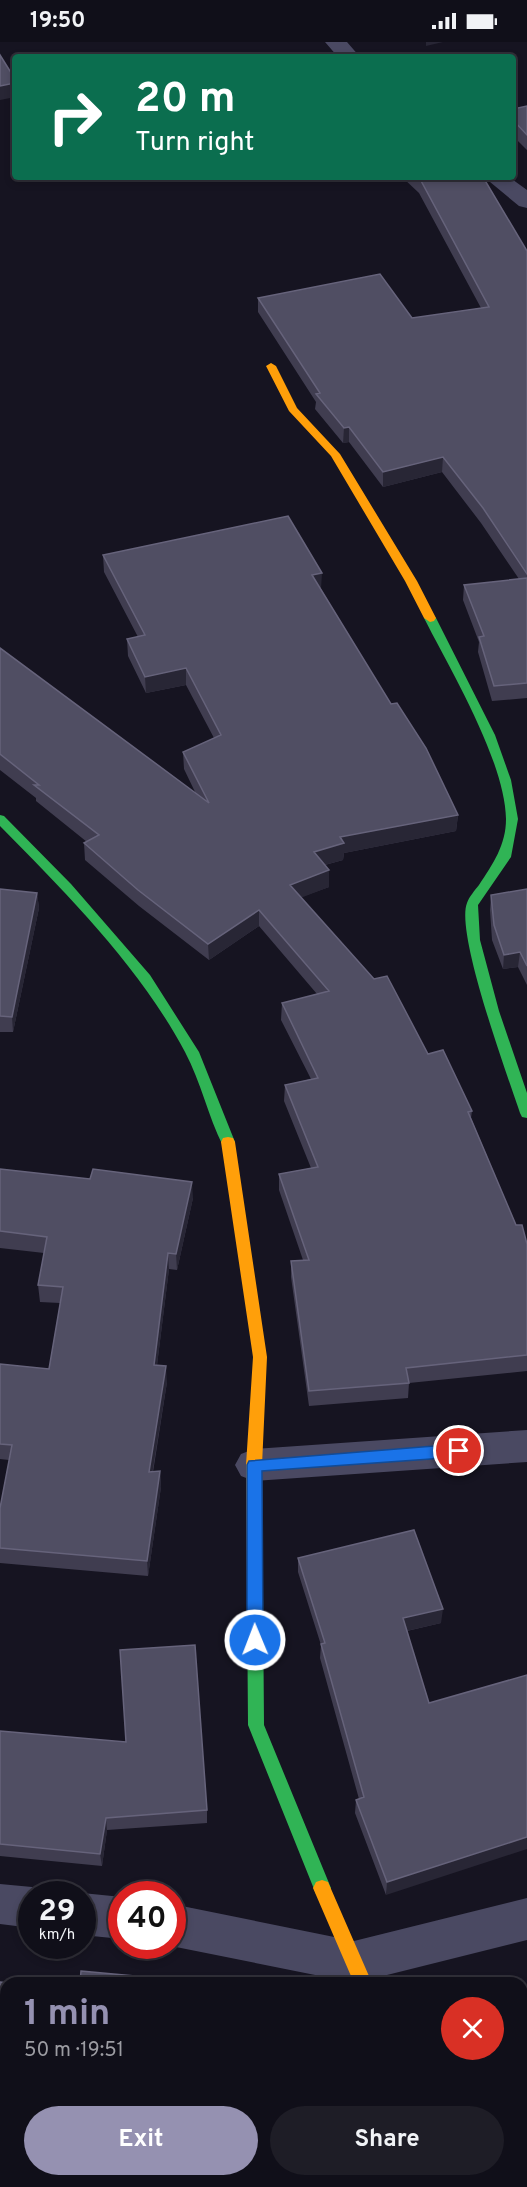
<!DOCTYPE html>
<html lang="en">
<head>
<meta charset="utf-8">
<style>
	body { margin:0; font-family:Overpass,sans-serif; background:#1e1d26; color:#f1f3f6; height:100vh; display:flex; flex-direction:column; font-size:22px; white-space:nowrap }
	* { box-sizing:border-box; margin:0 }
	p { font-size:20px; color:#9c9ca2 }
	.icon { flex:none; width:33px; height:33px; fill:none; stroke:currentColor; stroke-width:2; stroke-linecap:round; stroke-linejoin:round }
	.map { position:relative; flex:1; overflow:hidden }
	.panel { position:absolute; left:0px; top:1935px; width:528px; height:210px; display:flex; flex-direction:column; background:#100f19; border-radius:18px 18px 0 0; box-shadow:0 3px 9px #0003,0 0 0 2px #302f38 }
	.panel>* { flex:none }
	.guide { position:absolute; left:12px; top:12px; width:504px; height:126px; border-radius:6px; box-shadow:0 3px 9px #0003,0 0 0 2px #302f38; background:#0b6e4f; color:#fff; overflow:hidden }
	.speed { position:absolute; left:18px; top:1839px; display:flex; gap:12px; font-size:30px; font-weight:700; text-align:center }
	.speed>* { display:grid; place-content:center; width:78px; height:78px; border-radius:50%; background:#100f19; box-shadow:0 3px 9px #0003,0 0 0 2px #302f38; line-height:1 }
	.speed small { font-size:15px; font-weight:400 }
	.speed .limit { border:9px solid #d22; background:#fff; color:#111 }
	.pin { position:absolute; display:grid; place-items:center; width:51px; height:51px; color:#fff; margin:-26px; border:3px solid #fff; border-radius:50%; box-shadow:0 2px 6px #0007 }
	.me { position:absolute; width:66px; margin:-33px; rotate:359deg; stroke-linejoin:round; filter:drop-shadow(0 0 4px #0008) }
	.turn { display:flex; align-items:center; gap:21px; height:126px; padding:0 24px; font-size:27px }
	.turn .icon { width:78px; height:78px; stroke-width:2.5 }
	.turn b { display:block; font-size:42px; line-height:51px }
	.round { display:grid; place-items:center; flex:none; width:63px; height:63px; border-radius:32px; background:#1e1d26 }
	.headline { display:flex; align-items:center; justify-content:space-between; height:102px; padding:0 24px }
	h1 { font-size:36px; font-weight:700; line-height:45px; color:#9591b1 }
	.cta { display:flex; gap:12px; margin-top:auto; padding:12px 24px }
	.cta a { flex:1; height:69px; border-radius:36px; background:#9591b1; color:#fff; font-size:24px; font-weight:700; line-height:69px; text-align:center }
	.cta a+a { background:#1e1d26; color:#f1f3f6 }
	.status { display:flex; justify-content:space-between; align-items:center; height:42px; padding:0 30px; background:#100f19; direction:ltr }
	.status svg { height:16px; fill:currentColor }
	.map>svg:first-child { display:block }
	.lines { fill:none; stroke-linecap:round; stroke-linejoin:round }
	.street { fill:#4a4962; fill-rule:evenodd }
	.fast { fill:#30b455; fill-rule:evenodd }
	.slow { fill:#ff9f0a; fill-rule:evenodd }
	.wall { fill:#403d50 }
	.shaded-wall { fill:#282635 }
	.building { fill:#504e63; stroke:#66637b; stroke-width:1.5 }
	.route { fill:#1a73e8; stroke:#114b97; stroke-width:1.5 }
</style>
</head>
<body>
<div class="status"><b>19:50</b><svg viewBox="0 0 49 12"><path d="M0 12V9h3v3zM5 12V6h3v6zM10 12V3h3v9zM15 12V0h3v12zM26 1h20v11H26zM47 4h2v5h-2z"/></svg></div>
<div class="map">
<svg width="527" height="2145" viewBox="0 0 527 2145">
	<rect width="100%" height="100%" fill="#161421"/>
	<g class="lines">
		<!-- street -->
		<path class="street" d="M 325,0 L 347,0 L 360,15 L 338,15 Z
			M 484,135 L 509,135 L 527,148 L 527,166 L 519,164 Z
			M 527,1388 L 527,1420 L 254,1439 L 241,1434 L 235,1423 L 241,1412 L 254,1407 Z
			M 0,1842 L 32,1845 L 47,1851 L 32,1852 L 32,1886 L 0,1882 Z
			M 82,1851 L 122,1855 L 122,1897 L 82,1893 L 82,1852 L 79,1852 Z
			M 527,1856 L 527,1898 L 355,1941 L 171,1904 L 172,1862 L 354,1899 Z
			M 420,2139 L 466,2139 L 469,2145 L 423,2145 Z"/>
		<!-- fast -->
		<path class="fast" d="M 430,572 L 436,576 L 495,693 L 511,738 L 518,777 L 511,815 L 478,863 L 480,898 L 499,969 L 527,1051 L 527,1076 L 522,1075 L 520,1071 C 508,1035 455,891 467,861 C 469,855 475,848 479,843 C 493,822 506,803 506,777 C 505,719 451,629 424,576 Z
			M 0,773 L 4,774 L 71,842 L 150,933 L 199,1010 L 235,1100 L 233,1104 L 223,1104 C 208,1074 201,1040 185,1010 C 139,924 68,853 0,784 Z
			M 255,1547 L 261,1549 L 263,1554 L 264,1683 L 331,1846 L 328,1852 L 322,1854 L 316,1852 L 248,1683 L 247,1554 L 249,1549 Z"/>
		<!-- slow -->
		<path class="slow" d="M 271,321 L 276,324 L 297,366 L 340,412 L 417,539 L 436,576 L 434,579 L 430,580 L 424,576 L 405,539 L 331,414 L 289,369 L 266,324 Z
			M 228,1095 L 233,1096 L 235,1100 L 267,1315 L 262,1423 L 263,1554 L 261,1559 L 255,1561 L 249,1559 L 247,1554 L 246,1423 L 253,1315 L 221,1100 L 223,1096 Z
			M 322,1838 L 328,1840 L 372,1941 L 354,1941 L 313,1846 L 316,1840 Z"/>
	</g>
	<!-- wall -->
	<path class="wall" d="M 527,64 L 527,108 L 513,94 L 513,67 Z
		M 402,135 L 483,135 L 527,209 L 527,656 L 492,659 L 478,610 L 479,600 L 463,558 L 464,543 L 519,537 L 481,481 L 442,430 L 383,445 L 349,400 L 343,401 L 315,367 L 316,360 L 258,270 L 258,256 L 412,276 L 481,266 L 419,151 Z
		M 103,513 L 321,547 L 458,773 L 456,789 L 344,811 L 343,818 L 325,823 L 329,828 L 329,845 L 301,855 L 428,1012 L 472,1069 L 471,1076 L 516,1183 L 527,1202 L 527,1329 L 409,1341 L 408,1356 L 309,1364 L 291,1235 L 291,1219 L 303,1218 L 279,1148 L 279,1132 L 311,1126 L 284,1059 L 285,1043 L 311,1037 L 281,978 L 282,961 L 317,952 L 259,884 L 209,918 L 139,864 L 85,818 L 84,801 L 87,800 L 36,759 L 36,756 L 0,728 L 0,606 L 196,752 L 184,727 L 183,710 L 214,696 L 186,643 L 146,651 L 128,614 L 127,597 L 138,595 L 104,530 Z
		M 0,847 L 37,851 L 39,866 L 13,990 L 0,990 Z
		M 527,847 L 527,943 L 518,925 L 503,927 L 492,898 L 490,868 L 491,853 Z
		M 0,1127 L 193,1156 L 177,1228 L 169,1227 L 157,1323 L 167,1340 L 153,1430 L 160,1429 L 161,1445 L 148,1534 L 0,1521 L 0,1466 L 9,1418 L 0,1417 L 0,1322 L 49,1327 L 60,1261 L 40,1260 L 38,1243 L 44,1211 L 0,1206 Z
		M 298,1516 L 441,1581 L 407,1589 L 429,1661 L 386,1853 L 355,1771 L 356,1758 L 359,1757 L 320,1616 L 321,1603 L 298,1530 Z
		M 0,1689 L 207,1768 L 207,1781 L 107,1788 L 102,1824 L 0,1814 Z
		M 0,1940 L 6,1941 L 6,2096 L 0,2095 Z
		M 527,1952 L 527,2145 L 514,2145 L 512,2139 L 522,2139 L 522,1954 Z"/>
	<!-- shaded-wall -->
	<path class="shaded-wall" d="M 426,0 L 443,0 L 426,4 Z
		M 15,41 L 15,55 L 0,58 L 0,44 Z
		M 349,385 L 349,400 L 343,401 L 344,386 Z
		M 443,415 L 442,430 L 383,445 L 383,430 Z
		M 322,531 L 321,547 L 311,549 L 312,533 Z
		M 186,626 L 186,643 L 146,651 L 145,635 Z
		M 458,773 L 456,789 L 344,811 L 343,818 L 313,826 L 314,810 L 340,795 Z
		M 329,828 L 329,845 L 290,860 L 290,843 Z
		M 37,851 L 39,866 L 13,990 L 12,975 Z
		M 259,868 L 259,884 L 209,918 L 208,902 Z
		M 520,910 L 518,925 L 503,927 L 504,913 Z
		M 192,1140 L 193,1156 L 177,1228 L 176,1212 Z
		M 168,1211 L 169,1227 L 155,1339 L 154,1323 Z
		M 166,1324 L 167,1340 L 150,1445 L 149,1430 Z
		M 160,1429 L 161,1445 L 148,1534 L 147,1519 Z
		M 443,1567 L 441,1581 L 402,1590 L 403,1576 Z
		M 106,1776 L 107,1788 L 102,1824 L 100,1812 Z
		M 527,1795 L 527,1807 L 386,1853 L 387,1840 Z
		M 318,2139 L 336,2139 L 318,2145 Z"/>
	<!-- building -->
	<path class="building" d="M 0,13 L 15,37 L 15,41 L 0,44 Z
		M 527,64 L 527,93 L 513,78 L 513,67 Z
		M 418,135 L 483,135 L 527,209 L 527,532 L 483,466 L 443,415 L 383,430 L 349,385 L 344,386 L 316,352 L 320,351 L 258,256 L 380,232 L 412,276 L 489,265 L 420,137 Z
		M 288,474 L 322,531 L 312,533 L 391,662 L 397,661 L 426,706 L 458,773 L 340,795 L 344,801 L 314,810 L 329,828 L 290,843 L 374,937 L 387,934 L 428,1012 L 443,1008 L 472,1069 L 468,1070 L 516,1183 L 522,1183 L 527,1202 L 527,1313 L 406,1326 L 409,1341 L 309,1349 L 291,1219 L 309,1218 L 279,1132 L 318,1125 L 285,1043 L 318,1036 L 282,961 L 329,949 L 259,868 L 208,902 L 138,848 L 84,801 L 99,793 L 34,743 L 39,743 L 0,712 L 0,606 L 209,761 L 183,710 L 221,693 L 186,626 L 145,635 L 127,597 L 145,593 L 103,513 Z
		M 527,536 L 527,641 L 494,644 L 479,595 L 484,594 L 464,543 Z
		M 0,847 L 37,851 L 12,975 L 0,974 Z
		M 527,847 L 527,924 L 520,910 L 504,913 L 494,883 L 491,853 Z
		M 0,1127 L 90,1137 L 93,1127 L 192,1140 L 176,1212 L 168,1211 L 154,1323 L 166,1324 L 149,1430 L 160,1429 L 147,1519 L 0,1506 L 0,1466 L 12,1403 L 0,1402 L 0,1322 L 49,1327 L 63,1245 L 38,1243 L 47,1195 L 0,1189 Z
		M 414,1488 L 443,1567 L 403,1576 L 429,1661 L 527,1633 L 527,1795 L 387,1840 L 356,1758 L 364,1755 L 321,1602 L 325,1601 L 298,1516 Z
		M 195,1603 L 207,1768 L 106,1776 L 100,1812 L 0,1802 L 0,1689 L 126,1700 L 120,1608 Z
		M 81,1929 L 178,1938 L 178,1941 L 80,1941 Z
		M 0,1940 L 9,1941 L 6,1941 L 6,2086 L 0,2085 Z
		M 527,1952 L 527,2145 L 519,2145 L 517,2139 L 522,2139 L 522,2088 L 527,2087 L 522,2074 L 522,1954 Z
		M 207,2139 L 319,2139 L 321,2145 L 208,2145 Z"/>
	<!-- route -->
	<path class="route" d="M 459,1402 L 464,1404 L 466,1409 L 464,1413 L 459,1415 L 262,1429 L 263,1598 L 260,1603 L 255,1605 L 249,1603 L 247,1598 L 247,1423 L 249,1419 Z"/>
</svg>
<div class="speed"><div>29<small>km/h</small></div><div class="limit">40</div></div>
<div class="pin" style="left:459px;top:1409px;background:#d93025"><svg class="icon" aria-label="arrive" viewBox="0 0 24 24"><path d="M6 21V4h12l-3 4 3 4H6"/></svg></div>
<svg class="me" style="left:255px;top:1598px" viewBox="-20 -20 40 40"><circle r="17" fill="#1a73e8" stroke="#fff" stroke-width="3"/><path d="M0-11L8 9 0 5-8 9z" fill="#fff"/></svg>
<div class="guide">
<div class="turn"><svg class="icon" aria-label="right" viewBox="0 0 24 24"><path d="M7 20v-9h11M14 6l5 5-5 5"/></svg><div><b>20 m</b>Turn right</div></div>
</div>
<section class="panel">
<div class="headline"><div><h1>1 min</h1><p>50 m · 19:51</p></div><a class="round" style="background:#d93025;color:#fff"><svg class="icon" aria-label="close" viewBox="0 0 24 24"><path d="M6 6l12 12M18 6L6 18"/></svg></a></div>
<div class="cta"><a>Exit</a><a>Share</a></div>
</section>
</div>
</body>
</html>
